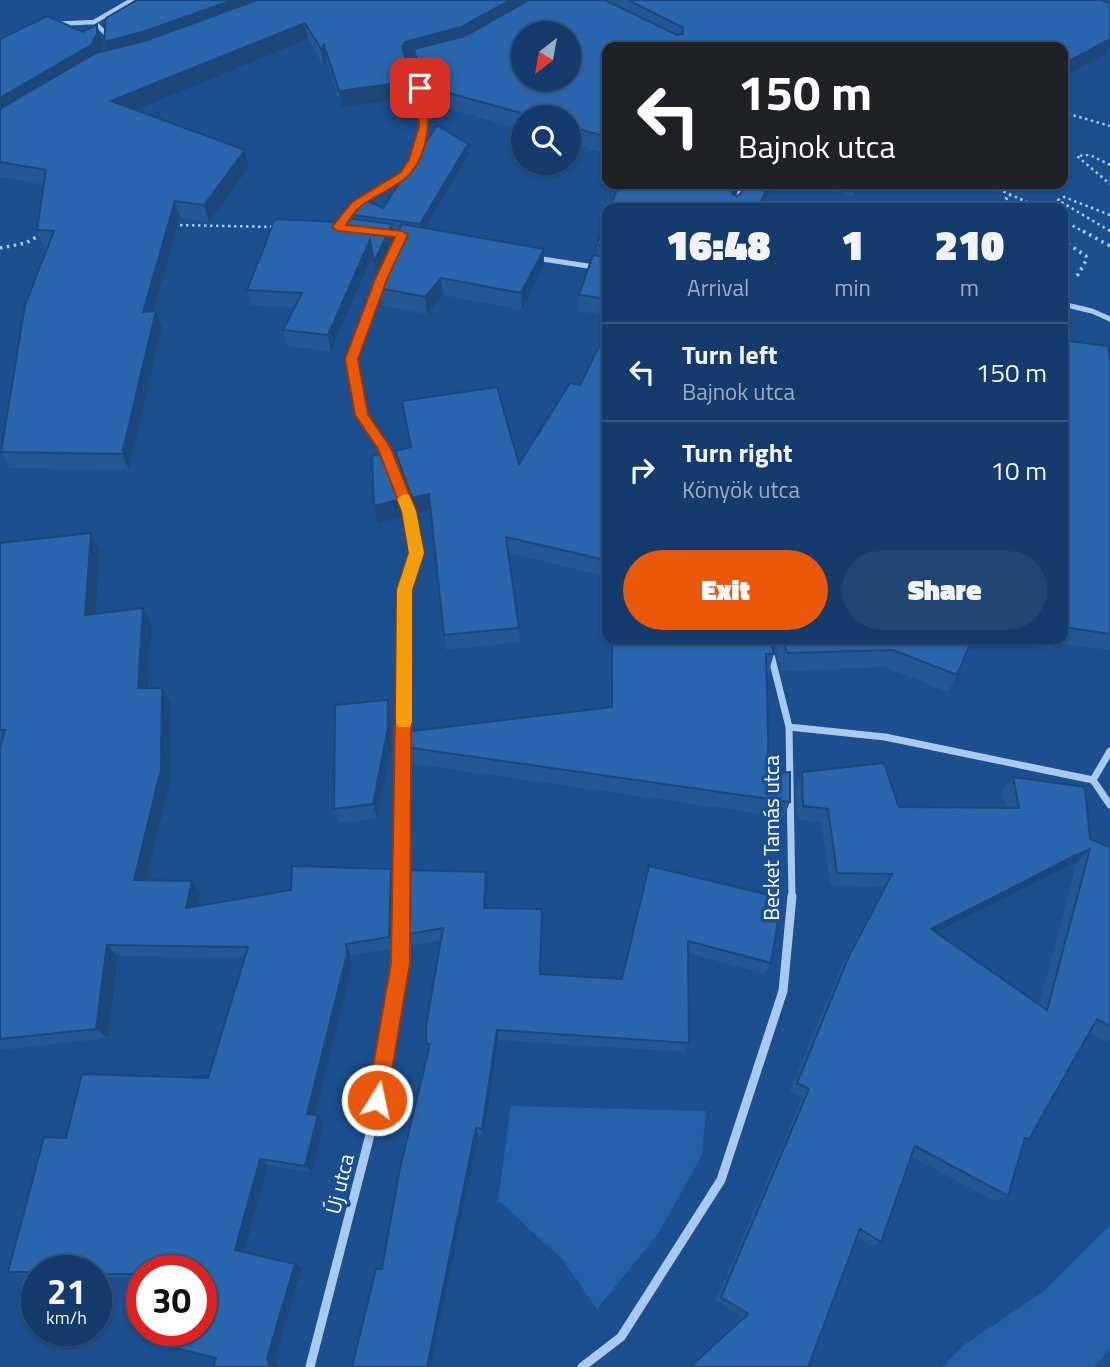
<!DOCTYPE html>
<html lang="en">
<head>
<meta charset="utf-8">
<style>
	body { margin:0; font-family:"Titillium Web",sans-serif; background:#214673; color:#f1f3f6; height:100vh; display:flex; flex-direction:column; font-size:26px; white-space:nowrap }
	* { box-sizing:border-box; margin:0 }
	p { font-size:23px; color:#9dadc1 }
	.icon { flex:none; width:38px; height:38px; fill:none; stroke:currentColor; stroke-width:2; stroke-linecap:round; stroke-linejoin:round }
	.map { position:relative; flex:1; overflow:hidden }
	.drawer { position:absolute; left:602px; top:203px; width:466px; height:441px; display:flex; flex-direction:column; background:#143b6b; border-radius:14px; box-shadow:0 2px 5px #0004,0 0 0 2px #33557e }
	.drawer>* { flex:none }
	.top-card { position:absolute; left:602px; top:42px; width:466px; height:147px; border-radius:14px; box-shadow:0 2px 5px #0004,0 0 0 2px #33557e; background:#202124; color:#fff; overflow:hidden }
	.needle { width:46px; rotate:211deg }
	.tools { position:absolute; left:511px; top:21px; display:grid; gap:14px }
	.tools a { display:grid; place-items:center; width:70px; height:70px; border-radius:50%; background:#143b6b; box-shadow:0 2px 5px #0004,0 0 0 2px #33557e; font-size:35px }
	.speed { position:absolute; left:21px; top:1255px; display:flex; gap:14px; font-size:35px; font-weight:700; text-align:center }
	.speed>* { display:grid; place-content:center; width:91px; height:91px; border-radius:50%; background:#143b6b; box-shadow:0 2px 5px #0004,0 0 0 2px #33557e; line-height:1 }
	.speed small { font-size:18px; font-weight:400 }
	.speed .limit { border:10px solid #d22; background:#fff; color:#111 }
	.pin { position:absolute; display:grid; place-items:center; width:60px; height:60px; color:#fff; margin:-30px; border-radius:14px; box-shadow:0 4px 10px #0006 }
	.me { position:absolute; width:77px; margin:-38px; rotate:10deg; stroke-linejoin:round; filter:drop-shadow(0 0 5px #0008) }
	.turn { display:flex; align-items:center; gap:24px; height:147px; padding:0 21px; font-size:32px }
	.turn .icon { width:91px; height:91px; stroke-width:2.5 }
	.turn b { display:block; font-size:49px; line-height:60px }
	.eta { display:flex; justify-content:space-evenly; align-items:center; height:119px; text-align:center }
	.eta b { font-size:42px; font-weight:800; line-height:49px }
	.button { display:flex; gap:14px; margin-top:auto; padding:14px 21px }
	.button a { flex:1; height:80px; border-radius:42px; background:#ea580c; color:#fff; font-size:28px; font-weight:800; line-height:80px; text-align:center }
	.button a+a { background:#214673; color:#f1f3f6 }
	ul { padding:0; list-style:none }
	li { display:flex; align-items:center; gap:21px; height:98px; padding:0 21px; border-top:2px solid #33557e }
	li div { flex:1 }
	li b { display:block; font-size:26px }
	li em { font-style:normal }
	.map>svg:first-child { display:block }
	.green { fill:#2461a8 }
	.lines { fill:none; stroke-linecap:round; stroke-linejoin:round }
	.path-far1 { stroke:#a9c9ee; stroke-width:2.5; stroke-dasharray:2.5 3.5; stroke-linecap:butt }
	.path { stroke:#a9c9ee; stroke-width:3.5; stroke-dasharray:2.5 4.5; stroke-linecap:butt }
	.minor-far3 { stroke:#a9c9ee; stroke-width:4.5 }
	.minor-far2 { stroke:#a9c9ee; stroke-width:5 }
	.minor-far1 { stroke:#a9c9ee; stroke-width:7 }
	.minor { stroke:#a9c9ee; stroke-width:9 }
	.wall { fill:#245895; fill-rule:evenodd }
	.shaded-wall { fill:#1d4779 }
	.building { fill:#2a66ad; stroke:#1d4779; stroke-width:2; fill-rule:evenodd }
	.route { fill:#ea580c; stroke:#983908; stroke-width:2 }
	.slow { fill:#f59e0b }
	.labels { text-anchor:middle; stroke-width:7; stroke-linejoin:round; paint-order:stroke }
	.street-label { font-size:21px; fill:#fff; stroke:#1b4f8f }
</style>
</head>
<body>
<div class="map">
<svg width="1110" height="1367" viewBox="0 0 1110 1367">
	<rect width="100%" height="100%" fill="#1b4f8f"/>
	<!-- green -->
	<path class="green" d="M 511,1106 L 706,1111 L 702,1155 L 658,1234 L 597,1309 L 562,1259 L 498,1200 Z
		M 1110,1225 L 1110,1348 L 1094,1367 L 942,1367 L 964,1345 L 1043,1292 Z"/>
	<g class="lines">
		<!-- path-far1 -->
		<path class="path-far1" d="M 1062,112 L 1110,126
			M 1110,165 L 1090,155 L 1077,156 L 1110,184
			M 987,184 L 1011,195
			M 1016,208 L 1006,198 L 1011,195 L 1041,208
			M 1110,215 L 1064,197 L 1058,200 L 1110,231
			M 1062,220 L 1086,233
			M 174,225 L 277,227"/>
		<!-- path -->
		<path class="path" d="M 1083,231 L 1110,246
			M 1062,240 L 1086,256 L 1087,259 L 1077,276
			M 0,248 L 26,243 L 43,233"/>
		<!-- minor-far3 -->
		<path class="minor-far3" d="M 94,22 L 132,0
			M 54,24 L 94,22 L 107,35 L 107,42
			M 359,203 C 430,166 437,136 409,62 L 422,58
			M 734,208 L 743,184"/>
		<!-- minor-far2 -->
		<path class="minor-far2" d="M 536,258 L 607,269
			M 384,272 L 352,359 L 362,415 L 384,448 L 409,511 L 412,526
			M 1062,304 L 1092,311 L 1110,319"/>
		<!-- minor-far1 -->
		<path class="minor-far1" d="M 767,639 L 789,727 L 792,898
			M 789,727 L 885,737 L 1093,780 L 1110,805
			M 1093,780 L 1110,751
			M 401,898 L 404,590 L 416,553 L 411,525"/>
		<!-- minor -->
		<path class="minor" d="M 310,1367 L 372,1127 L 400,963 L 401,896
			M 582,1367 L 621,1337 L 721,1180 L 783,991 L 792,896"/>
	</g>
	<!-- wall -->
	<path class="wall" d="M 137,0 L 1110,0 L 1110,45 L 1106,53 L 1062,47 L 607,47 L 607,154 L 569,143 L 569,117 L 523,117 L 523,130 L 439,106 L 437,94 L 424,96 L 415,65 L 414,56 L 407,58 L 406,59 L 413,81 L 414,97 L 341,107 L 327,61 L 323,65 L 308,39 L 135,110 L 249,167 L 209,222 L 180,218 L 154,311 L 162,327 L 129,470 L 10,468 L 1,452 L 47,247 L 44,247 L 37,230 L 44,185 L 0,177 L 0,39 L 102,40 L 102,50 L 101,52 L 107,51 Z
		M 468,144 L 469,154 L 424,228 L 544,249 L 544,266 L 522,310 L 443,295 L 427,314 L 382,306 L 379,288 L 399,231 L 392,230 L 394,240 L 376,277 L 372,256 L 331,351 L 287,346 L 283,330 L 295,308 L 251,305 L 247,290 L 336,222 L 346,218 L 346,214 L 383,208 Z
		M 807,184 L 860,184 L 853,196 Z
		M 607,217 L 607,316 L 579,311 L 579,295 L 597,256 L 597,245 Z
		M 607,330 L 607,554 L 600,575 L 509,553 L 519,628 L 520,642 L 446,650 L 431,510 L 415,514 L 397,467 L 395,451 L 411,447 L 402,401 L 519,464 L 580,385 Z
		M 1062,340 L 1110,360 L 1110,650 L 1057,643 L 1053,649 L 1008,643 L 1008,639 L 1062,639 Z
		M 91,533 L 100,550 L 95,614 L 151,624 L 147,688 L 171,703 L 170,783 L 147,880 L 201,893 L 198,906 L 291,890 L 391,869 L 395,882 L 393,948 L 351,955 L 352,965 L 315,1115 L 324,1123 L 312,1172 L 268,1165 L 245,1252 L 295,1264 L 302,1268 L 275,1359 L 279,1367 L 213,1367 L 216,1358 L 201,1270 L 142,1270 L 142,1278 L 96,1277 L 96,1270 L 37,1270 L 37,1275 L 24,1275 L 8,1272 L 66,1138 L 208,1078 L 244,958 L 118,956 L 108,1038 L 0,1050 L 0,543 Z
		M 616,639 L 770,639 L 774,654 L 769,671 L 767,671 L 769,774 L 790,802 L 784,817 L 408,763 L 405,747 L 610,707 L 611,659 L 612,642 L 617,642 Z
		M 773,639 L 972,639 L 957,675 L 948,692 L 885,667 L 781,671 Z
		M 391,715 L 392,742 L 377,818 L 339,823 L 334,809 Z
		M 802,772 L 899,807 L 1006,808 L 1002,791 L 1013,777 L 1090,839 L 1110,847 L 1110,1043 L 1089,1032 L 1029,1139 L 1023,1143 L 1008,1196 L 995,1201 L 912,1157 L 881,1242 L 872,1246 L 857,1237 L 809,1365 L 813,1367 L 687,1367 L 742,1317 L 716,1300 L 802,1098 L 790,1091 L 840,969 L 884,887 L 830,885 L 821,823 L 797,819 L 796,786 ZM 1077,862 L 1039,1004 L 937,933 Z
		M 649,866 L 771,963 L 765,974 L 688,953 L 689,1043 L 685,1052 L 498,1040 L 484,1136 L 478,1136 L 431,1367 L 352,1367 L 382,1269 L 428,1050 L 426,1043 L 441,940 L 407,946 L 404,935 L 486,872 L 488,885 L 486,908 L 542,909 L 541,974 L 622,979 Z"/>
	<!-- shaded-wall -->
	<path class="shaded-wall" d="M 233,0 L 280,0 L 109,58 L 104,42 Z
		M 511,0 L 540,0 L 462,43 L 414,49 L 414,56 L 407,58 L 404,63 L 402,47 L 405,42 Z
		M 305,23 L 308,39 L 116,118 L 111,101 Z
		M 97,24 L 102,40 L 102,50 L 96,62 L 0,118 L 0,98 Z
		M 1110,39 L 1110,45 L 1106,53 L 1062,78 L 1062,65 Z
		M 324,45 L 327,61 L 323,65 L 321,49 Z
		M 440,77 L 437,90 L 437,94 L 424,96 L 422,80 Z
		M 413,81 L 414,97 L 341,107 L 339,91 Z
		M 468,144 L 469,154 L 421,234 L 420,224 Z
		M 245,150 L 249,167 L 209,222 L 204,205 Z
		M 735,184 L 738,184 L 731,208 L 732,194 Z
		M 769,184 L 773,184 L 762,208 L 758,208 Z
		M 856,184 L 860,184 L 853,196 Z
		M 175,201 L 180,218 L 149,328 L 143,312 Z
		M 392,224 L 394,240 L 376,277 L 374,262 Z
		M 370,240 L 372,256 L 331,351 L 328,335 Z
		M 544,249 L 544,266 L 522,310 L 521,293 Z
		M 441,278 L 443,295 L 427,314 L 425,297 Z
		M 156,311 L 162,327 L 129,470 L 122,454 Z
		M 429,494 L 431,510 L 415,514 L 412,498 Z
		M 402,499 L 405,516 L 378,523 L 374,506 Z
		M 91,533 L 100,550 L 94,631 L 85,615 Z
		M 607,541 L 607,554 L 600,575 L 601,559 Z
		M 143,608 L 151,624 L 147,703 L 138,688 Z
		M 162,688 L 171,703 L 170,783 L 144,892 L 134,880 Z
		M 388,700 L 391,715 L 392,742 L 377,818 L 373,804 Z
		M 1090,849 L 1077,862 L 922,940 L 931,929 Z
		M 391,869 L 395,882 L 393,948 L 389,937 Z
		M 486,872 L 488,885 L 485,920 L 484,908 Z
		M 192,881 L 201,893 L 195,920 L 186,908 Z
		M 346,944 L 351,955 L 352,965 L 314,1121 L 307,1114 Z
		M 107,945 L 118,956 L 108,1038 L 96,1029 Z
		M 497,1030 L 498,1040 L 484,1136 L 482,1129 Z
		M 318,1115 L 324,1123 L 312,1172 L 305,1166 Z
		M 476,1128 L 478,1136 L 431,1367 L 427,1367 Z
		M 260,1159 L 268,1165 L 244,1254 L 235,1250 Z
		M 295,1264 L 302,1268 L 275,1359 L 279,1367 L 270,1367 L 267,1358 Z"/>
	<!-- building -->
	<path class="building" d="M 137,0 L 233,0 L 142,32 L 104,42 L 106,18 Z
		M 257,0 L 511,0 L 461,27 L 405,42 L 402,47 L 413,81 L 339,91 L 324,45 L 321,49 L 305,23 L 111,101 L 245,150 L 204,205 L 175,201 L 143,312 L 156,311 L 122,454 L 1,452 L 25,305 L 54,231 L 37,230 L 46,170 L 0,162 L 0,109 L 96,53 L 145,41 Z
		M 529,0 L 605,0 L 677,35 L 683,34 L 682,27 L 628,0 L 1101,0 L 1110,3 L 1110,39 L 1062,65 L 1062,47 L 607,47 L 607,137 L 569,126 L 569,117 L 536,117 L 437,90 L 440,77 L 422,80 L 414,49 L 465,36 ZM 523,33 L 569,33 L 569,79 L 523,79 Z
		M 47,16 L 83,32 L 97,24 L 97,34 L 91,45 L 0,98 L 0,39 Z
		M 437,125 L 468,144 L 420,224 L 346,214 L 362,199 L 383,208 Z
		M 619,184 L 735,184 L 732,194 L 737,196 L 741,193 L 745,184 L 769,184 L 758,208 L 610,208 Z
		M 339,217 L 392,224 L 374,262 L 370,240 L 328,335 L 283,330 L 302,293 L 247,290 L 275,219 L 336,222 Z
		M 607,217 L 607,247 L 597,245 Z
		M 402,224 L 544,249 L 521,293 L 441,278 L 425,297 L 379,288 L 384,261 Z
		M 593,255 L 607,257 L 607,299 L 579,295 Z
		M 607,330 L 607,541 L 601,559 L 506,537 L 519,628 L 444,635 L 429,494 L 412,498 L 395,451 L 411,447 L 402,401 L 497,387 L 519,464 L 570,383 L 580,385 Z
		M 1062,340 L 1108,346 L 1110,360 L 1110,634 L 1063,627 L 1063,634 L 1062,634 Z
		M 384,453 L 402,499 L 374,506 L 372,456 Z
		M 91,533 L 85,615 L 143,608 L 138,688 L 162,688 L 161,769 L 134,880 L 192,881 L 186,908 L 291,890 L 292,866 L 391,869 L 389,937 L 346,944 L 347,954 L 307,1114 L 318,1115 L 305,1166 L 260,1159 L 235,1250 L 295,1264 L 267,1358 L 270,1367 L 213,1367 L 216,1358 L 143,1340 L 146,1330 L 201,1330 L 201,1270 L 142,1270 L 142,1274 L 96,1274 L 96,1270 L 37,1270 L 37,1272 L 8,1272 L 44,1137 L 66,1138 L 82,1074 L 208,1078 L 248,947 L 107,945 L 96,1029 L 0,1039 L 0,747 L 5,730 L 0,730 L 0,543 Z
		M 620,639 L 770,639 L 774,654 L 766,654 L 769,774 L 790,772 L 790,802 L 405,747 L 405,732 L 612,707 L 612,642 L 621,642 Z
		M 783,639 L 972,639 L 957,675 L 893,650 L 787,653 Z
		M 388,700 L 388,728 L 373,804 L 334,809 L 335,705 Z
		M 884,763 L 899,807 L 1019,808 L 1013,777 L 1085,787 L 1090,839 L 1110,847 L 1110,1026 L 1097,1019 L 1029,1139 L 1025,1138 L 1008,1196 L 915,1146 L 881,1242 L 860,1229 L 809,1365 L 813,1367 L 690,1367 L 748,1314 L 721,1297 L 809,1089 L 797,1083 L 848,958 L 892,874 L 837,873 L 828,809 L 803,806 L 802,772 ZM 1090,849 L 1047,1010 L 931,929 L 1072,857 Z
		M 649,866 L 782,898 L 771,963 L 688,941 L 689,1043 L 497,1030 L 482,1129 L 476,1128 L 427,1367 L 352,1367 L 376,1269 L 382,1269 L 400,1168 L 430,1044 L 426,1043 L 426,1026 L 443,928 L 404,935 L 404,870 L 486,872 L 484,908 L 542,909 L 540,974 L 622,979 Z"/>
	<!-- route -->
	<path class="route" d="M 416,86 L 425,88 C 431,117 430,152 409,175 C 396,189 373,195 359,208 C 354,213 350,219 346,225 L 402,231 L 408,235 L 388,277 L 358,359 L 368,414 L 391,448 L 416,511 L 424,553 L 412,590 L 410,963 L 387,1100 L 384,1107 L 377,1110 L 370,1107 L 367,1100 L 391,963 L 397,590 L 409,553 L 402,511 L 378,449 L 355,415 L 345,359 L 376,277 L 395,237 L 338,231 L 332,227 L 352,202 L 401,172 L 409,159 L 419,127 Z"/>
	<!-- slow -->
	<path class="slow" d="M 404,494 L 409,495 L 416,511 L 424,553 L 412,590 L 412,722 L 410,727 L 398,727 L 396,722 L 397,590 L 409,553 L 402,511 L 397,499 Z"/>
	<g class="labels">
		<!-- street labels -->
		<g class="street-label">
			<text transform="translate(772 838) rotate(-90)" y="7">Becket Tamás utca</text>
			<text transform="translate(340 1184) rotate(-76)" y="7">Új utca</text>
		</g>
	</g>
</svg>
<div class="tools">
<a><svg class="needle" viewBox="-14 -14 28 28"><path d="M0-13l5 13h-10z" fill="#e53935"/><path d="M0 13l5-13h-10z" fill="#9dadc1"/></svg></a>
<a><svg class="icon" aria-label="search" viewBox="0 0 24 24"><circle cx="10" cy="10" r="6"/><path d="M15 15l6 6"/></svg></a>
</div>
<div class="speed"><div>21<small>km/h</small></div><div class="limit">30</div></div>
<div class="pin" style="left:420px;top:88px;background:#d93025"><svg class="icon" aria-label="arrive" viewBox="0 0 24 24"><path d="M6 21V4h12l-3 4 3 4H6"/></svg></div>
<svg class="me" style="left:377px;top:1100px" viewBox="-20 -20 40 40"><circle r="17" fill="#ea580c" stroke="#fff" stroke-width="3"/><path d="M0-11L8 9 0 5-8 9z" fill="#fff"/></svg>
<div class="top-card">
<div class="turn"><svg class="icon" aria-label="left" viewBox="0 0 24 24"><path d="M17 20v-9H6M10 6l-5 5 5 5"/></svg><div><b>150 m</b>Bajnok utca</div></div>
</div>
<section class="drawer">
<div class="eta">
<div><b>16:48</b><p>Arrival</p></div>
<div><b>1</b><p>min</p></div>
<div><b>210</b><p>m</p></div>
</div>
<ul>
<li><svg class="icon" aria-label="left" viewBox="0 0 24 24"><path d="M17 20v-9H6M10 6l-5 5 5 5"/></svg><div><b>Turn left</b><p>Bajnok utca</p></div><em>150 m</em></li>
<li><svg class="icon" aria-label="right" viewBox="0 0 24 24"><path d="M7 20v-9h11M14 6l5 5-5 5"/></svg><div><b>Turn right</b><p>Könyök utca</p></div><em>10 m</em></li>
</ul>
<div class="button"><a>Exit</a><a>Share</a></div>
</section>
</div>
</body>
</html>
